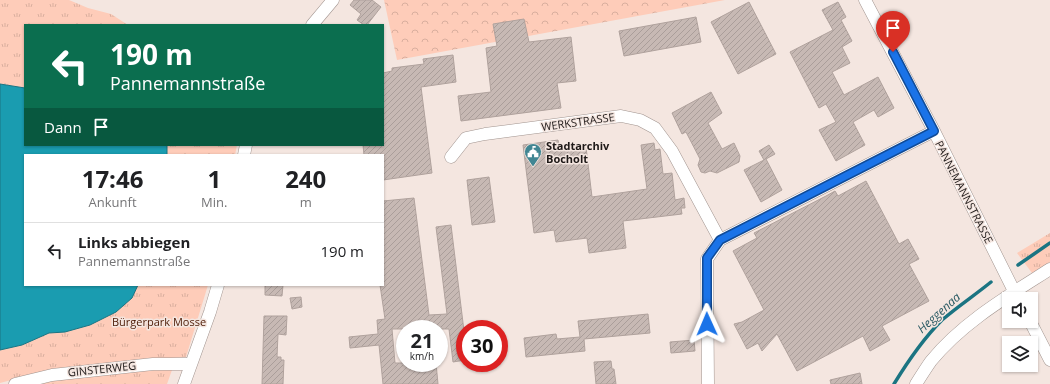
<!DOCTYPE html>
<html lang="de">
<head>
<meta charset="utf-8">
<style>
	body { margin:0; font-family:"Open Sans",sans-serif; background:#f6f6f6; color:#202124; height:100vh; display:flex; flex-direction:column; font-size:15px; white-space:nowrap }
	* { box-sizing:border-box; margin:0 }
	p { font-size:13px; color:#757577 }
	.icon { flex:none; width:22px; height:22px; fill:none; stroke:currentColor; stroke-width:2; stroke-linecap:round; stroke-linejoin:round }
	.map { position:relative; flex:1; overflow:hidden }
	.details { position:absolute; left:24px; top:154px; width:360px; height:132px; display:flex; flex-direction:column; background:#fff; border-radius:0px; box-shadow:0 1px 3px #0004 }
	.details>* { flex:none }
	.hud { position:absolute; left:24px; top:24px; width:360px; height:122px; border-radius:0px; box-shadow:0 1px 3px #0004; background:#0b6e4f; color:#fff; overflow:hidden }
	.controls { position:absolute; left:1002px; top:292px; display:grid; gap:8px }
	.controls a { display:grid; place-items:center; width:36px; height:36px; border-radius:0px; background:#fff; box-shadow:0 1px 3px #0004; font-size:20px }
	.speed { position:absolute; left:396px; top:320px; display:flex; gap:8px; font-size:20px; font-weight:700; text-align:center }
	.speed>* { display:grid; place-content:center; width:52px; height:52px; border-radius:50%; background:#fff; box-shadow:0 1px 3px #0004; line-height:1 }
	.speed small { font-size:10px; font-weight:400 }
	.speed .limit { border:6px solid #d22; background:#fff; color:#111 }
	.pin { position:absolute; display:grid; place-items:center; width:34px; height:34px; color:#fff; margin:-41px -17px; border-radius:50% 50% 50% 0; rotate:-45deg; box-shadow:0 0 4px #0007 }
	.pin .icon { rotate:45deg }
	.me { position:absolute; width:44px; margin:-22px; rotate:359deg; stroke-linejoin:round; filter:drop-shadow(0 0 3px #0008) }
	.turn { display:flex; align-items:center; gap:14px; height:84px; padding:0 20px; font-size:18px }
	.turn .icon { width:52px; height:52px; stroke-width:2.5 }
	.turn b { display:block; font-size:28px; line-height:34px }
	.then { display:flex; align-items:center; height:38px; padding:0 20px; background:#0003; gap:8px; font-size:15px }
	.eta { display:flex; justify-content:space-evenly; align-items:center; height:68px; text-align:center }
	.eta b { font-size:24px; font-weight:700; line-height:28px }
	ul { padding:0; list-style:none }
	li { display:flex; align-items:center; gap:12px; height:56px; padding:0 20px; border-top:1px solid #e0e0e0 }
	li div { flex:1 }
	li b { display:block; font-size:15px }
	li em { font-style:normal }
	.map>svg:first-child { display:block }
	.grass { fill:url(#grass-tufts) }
	.forest { fill:url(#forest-crowns) }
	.water { fill:#1a9cb0; stroke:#1b7482 }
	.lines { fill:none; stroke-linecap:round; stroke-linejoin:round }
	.stream { stroke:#1b7482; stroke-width:3.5 }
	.building { fill:url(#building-hatch); stroke:#b0a29d }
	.street-casing { stroke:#a1948f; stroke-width:13 }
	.street { stroke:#fff; stroke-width:12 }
	.route-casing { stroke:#114b97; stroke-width:10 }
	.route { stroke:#1a73e8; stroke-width:7 }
	.labels { text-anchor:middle; stroke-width:3; stroke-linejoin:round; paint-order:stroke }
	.street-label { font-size:11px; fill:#1d1817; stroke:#f4e6e0 }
	.poi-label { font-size:11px; font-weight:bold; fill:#1d1817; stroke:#f4e6e0; text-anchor:start }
	.park-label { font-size:11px; fill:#4d1b06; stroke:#f4e6e0 }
	.water-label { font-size:12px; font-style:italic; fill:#2b5b64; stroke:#f4e6e0 }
</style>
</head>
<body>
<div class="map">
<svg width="1050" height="384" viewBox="0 0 1050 384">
	<defs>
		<pattern id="grass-tufts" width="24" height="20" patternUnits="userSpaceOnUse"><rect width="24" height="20" fill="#feccb9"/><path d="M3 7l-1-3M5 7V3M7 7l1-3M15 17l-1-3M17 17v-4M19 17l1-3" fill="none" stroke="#d9ae9e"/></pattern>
		<pattern id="forest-crowns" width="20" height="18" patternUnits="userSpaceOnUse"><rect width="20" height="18" fill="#feccb9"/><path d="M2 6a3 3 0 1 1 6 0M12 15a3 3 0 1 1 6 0" fill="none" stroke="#d9ae9e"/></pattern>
		<pattern id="building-hatch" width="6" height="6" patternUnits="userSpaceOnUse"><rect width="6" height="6" fill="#c7b9b4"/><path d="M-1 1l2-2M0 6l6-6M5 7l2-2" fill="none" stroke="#aa9e9a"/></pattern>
	</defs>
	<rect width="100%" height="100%" fill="#f4e6e0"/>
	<!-- grass -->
	<path class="grass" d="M 0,0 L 69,0 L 88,8 L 111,14 L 128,25 L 25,25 L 25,88 L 0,84 Z
		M 167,145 L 237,145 L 235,155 L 167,155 Z
		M 1050,233 L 1050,262 L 1032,273 L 1017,253 Z
		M 138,285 L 208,285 L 186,357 L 155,359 L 46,371 L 0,383 L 0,350 L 22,345 L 49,333 L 65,332 L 90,325 L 116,312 L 132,298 Z
		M 172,370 L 167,384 L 31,384 L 130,371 Z"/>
	<!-- forest -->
	<path class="forest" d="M 384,0 L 725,0 L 397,60 Z"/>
	<!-- water -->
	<path class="water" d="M 0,84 L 25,88 L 25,145 L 167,145 L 167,155 L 25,155 L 25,285 L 138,285 L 132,298 L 116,312 L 90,325 L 65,332 L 49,333 L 22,345 L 0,350 Z"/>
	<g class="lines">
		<!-- stream -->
		<path class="stream" d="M 1018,265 L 1050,243
			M 894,384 C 908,361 923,339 942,320 C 957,307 975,295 991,282"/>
	</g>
	<!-- building -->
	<path class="building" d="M 354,0 L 372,0 L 381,7 L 367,25 L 364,25 L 357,20 L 361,14 L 350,5 Z
		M 749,2 L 776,54 L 738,74 L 711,22 Z
		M 838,2 L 846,17 L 841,20 L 852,41 L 842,47 L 850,63 L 832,72 L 844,95 L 878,77 L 894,108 L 878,117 L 874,110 L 853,122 L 865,145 L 836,161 L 819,130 L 836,122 L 826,104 L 819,108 L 790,52 L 833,30 L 822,10 Z
		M 696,17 L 701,42 L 624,56 L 619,31 Z
		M 524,19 L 529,42 L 571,37 L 576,81 L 557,83 L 561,108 L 461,121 L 458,96 L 491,92 L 486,48 L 497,46 L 493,24 Z
		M 453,55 L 456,82 L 421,87 L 432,173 L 383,180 L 383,155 L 364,155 L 363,145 L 383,145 L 383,73 L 392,71 L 392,68 L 424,64 L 423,59 Z
		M 711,92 L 722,113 L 708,123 L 722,149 L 734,143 L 740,156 L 739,162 L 717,173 L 710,171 L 705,173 L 701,172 L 698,165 L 700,159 L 686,132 L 682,134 L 672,113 Z
		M 558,140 L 560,151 L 586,147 L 592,197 L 647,189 L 641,145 L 654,143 L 655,150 L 660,149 L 663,174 L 672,173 L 675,200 L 684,198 L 685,208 L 681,208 L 682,214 L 623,221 L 626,248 L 589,253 L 587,238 L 556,242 L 554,230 L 534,233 L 523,145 Z
		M 769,145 L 775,154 L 766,159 L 782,190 L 761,202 L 744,170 L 764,160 L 759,151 Z
		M 489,177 L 495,222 L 472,225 L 467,180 Z
		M 866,181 L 899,244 L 908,239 L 919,259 L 909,264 L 929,301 L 882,326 L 890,340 L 870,351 L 863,336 L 797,371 L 777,334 L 762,351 L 758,343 L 747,349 L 734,324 L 742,322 L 764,310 L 733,251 L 757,238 L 754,233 L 826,196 L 835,191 L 838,196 Z
		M 414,198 L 429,315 L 447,314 L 436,227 L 451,225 L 465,339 L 465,360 L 453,362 L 449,329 L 392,329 L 395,363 L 436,363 L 438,384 L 383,384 L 379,345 L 350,348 L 349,337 L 378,334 L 377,320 L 385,319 L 380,285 L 383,285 L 383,201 Z
		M 265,285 L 283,285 L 282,296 L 265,295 Z
		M 301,297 L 302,307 L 292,309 L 290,298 Z
		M 648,314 L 650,333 L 584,339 L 585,351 L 526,357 L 524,338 L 556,334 L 557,339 L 580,337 L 578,321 Z
		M 264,316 L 287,316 L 286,335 L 278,334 L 277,357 L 281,357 L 281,360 L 284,360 L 283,384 L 262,384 Z
		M 694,340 L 695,351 L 671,353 L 670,342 Z
		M 611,361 L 612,369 L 614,369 L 616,384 L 596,384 L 594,362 Z
		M 860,373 L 862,384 L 831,384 L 830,380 Z"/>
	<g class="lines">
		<defs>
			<path id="street" d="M 865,0 L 934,131 L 1018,299
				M 312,25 L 333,0
				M 244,155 L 246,145
				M 451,157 L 466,138 L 485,134 L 621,116 L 640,120 L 655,128 L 672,151 L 720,240 L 707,259 L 708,384
				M 720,240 L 934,131
				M 1030,321 L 1050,360
				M 15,384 L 52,375 L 153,364 L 190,364
				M 184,384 L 210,312 L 218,285
				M 916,384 C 921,376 926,368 931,361 C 963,322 1008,296 1050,269"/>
		</defs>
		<!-- street casing -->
		<use href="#street" class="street-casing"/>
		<!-- street -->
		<use href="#street" class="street"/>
	</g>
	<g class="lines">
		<defs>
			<path id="route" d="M 707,324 L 707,258 L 720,240 L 934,131 L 893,52"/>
		</defs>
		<!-- route casing -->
		<use href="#route" class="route-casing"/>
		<!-- route -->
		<use href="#route" class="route"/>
	</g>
	<!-- icons -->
	<defs>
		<symbol id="civic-pin" viewBox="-11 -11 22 30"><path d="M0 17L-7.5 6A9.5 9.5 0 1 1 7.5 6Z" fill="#418693" stroke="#f4e6e0"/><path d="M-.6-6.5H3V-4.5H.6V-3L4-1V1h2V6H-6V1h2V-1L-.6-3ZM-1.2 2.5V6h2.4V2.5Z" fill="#fff"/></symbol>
	</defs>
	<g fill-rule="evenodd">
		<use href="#civic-pin" x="523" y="142" width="20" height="27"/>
	</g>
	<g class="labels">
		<!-- street labels -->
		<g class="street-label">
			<text transform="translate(578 122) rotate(-8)" y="4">WERKSTRASSE</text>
			<text transform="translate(964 192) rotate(63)" y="4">PANNEMANNSTRASSE</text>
			<text transform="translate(102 369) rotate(-6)" y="4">GINSTERWEG</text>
		</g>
		<!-- poi labels -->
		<g class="poi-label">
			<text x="546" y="150">Stadtarchiv<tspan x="546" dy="13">Bocholt</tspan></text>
		</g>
		<!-- park labels -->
		<g class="park-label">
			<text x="159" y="326">Bürgerpark Mosse</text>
		</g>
		<!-- water labels -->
		<g class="water-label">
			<text transform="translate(939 313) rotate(-42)" y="4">Heggenaa</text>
		</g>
	</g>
</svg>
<div class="controls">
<a><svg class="icon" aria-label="sound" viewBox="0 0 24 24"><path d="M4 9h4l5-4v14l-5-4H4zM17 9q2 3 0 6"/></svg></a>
<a><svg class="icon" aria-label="layers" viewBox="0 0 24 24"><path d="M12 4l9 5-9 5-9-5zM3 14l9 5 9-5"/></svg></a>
</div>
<div class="speed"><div>21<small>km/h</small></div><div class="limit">30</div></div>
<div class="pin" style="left:893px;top:52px;background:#d93025"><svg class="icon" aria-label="arrive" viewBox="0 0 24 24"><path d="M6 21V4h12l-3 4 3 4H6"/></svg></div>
<svg class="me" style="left:707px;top:324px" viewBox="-20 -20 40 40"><path d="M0-17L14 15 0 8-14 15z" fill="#1a73e8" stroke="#fff" stroke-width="4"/></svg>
<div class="hud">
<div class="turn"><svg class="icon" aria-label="left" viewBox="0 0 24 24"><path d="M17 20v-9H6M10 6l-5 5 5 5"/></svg><div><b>190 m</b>Pannemannstraße</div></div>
<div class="then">Dann<svg class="icon" aria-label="arrive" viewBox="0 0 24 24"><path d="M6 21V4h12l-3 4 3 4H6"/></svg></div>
</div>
<section class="details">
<div class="eta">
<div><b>17:46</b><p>Ankunft</p></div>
<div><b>1</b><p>Min.</p></div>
<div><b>240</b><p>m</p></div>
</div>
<ul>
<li><svg class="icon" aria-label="left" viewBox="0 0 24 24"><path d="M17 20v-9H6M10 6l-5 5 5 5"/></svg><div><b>Links abbiegen</b><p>Pannemannstraße</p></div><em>190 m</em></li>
</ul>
</section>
</div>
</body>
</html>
